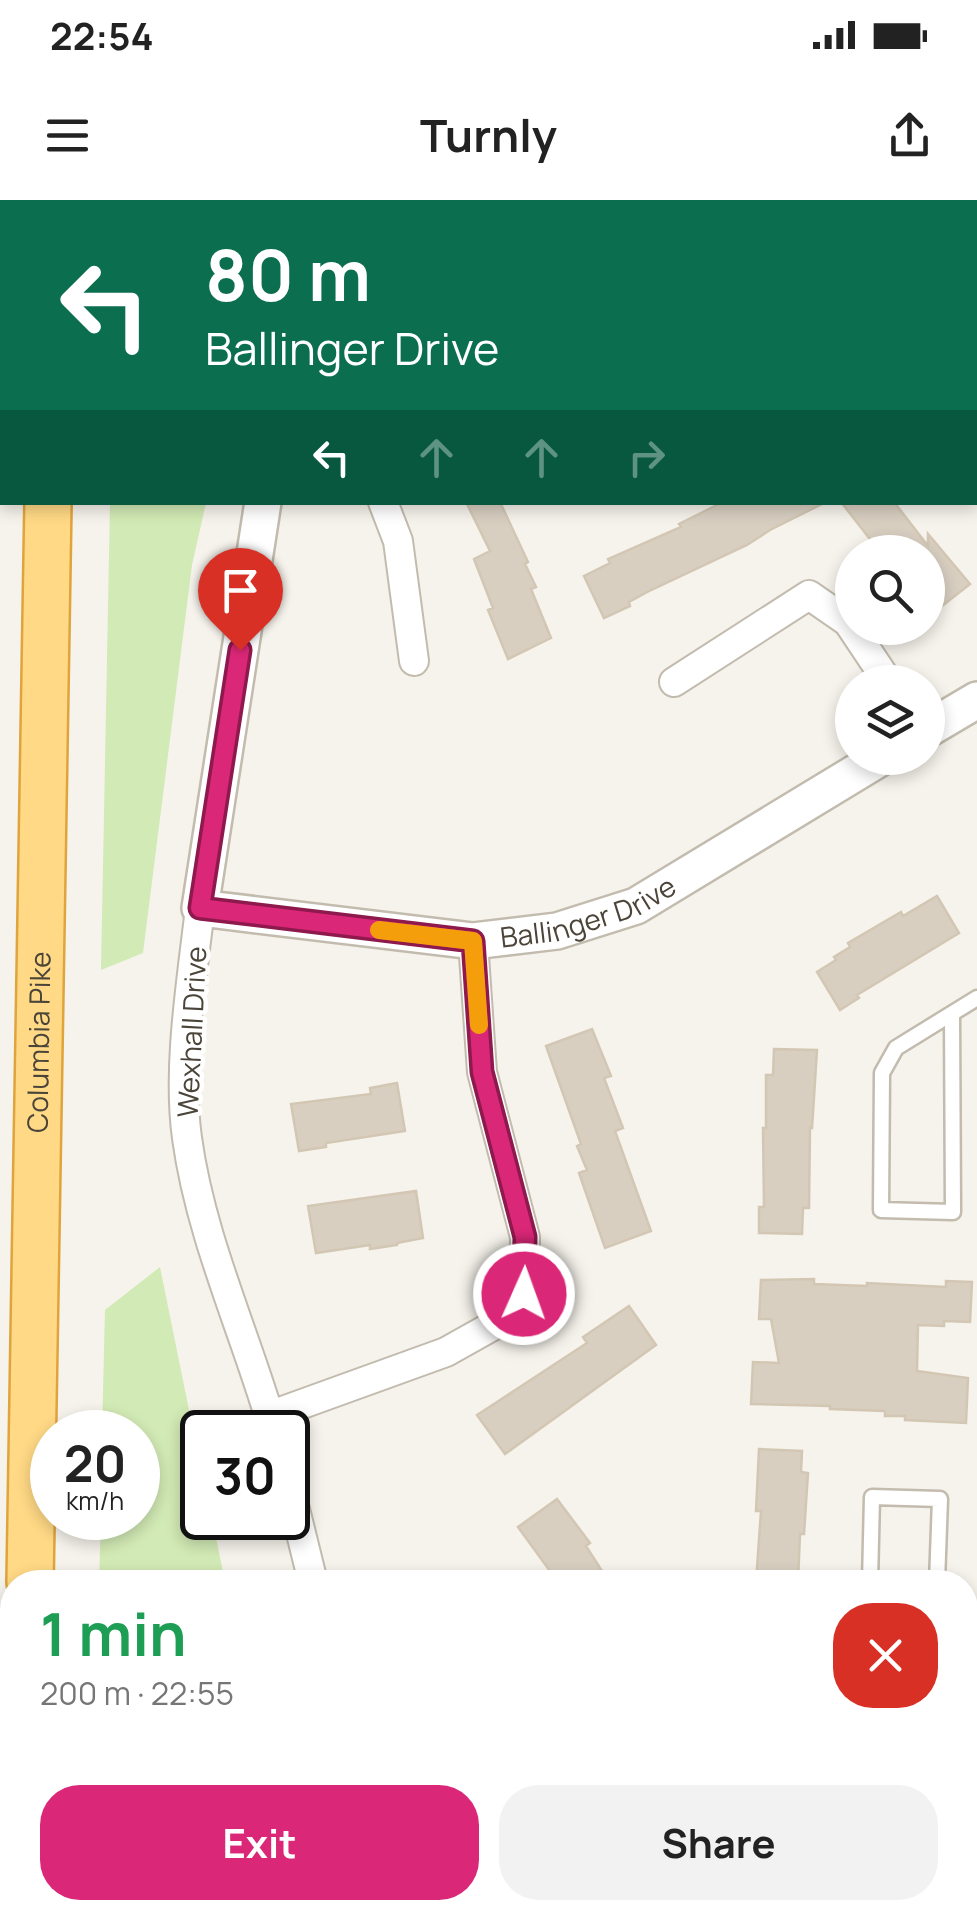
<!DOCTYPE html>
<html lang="en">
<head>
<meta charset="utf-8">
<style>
	body { margin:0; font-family:Manrope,sans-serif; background:#f2f2f2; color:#222; height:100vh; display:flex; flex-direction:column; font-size:38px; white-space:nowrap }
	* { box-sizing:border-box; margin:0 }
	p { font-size:32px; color:#767676 }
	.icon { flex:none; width:55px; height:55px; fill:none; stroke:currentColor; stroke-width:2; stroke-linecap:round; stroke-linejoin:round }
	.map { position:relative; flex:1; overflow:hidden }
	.details { position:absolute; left:0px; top:1370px; width:978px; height:350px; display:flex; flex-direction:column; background:#fff; border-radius:40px 40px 0 0; box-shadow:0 5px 15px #0003 }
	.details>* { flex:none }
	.top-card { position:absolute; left:0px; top:0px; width:978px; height:305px; box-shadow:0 5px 15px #0003; background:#0b6e4f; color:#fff; overflow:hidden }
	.buttons { position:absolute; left:835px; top:335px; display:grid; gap:20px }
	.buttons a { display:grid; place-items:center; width:110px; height:110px; border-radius:50%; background:#fff; box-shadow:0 5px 15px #0003; font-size:50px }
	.speed { position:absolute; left:30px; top:1210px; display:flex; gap:20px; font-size:50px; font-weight:700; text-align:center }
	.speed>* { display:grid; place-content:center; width:130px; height:130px; border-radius:50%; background:#fff; box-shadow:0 5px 15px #0003; line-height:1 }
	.speed small { font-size:25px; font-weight:400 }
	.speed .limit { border:5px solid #111; border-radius:15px; background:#fff; color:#111 }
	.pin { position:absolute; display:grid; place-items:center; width:85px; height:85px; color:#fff; margin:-102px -42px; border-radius:50% 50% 50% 0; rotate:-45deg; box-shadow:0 0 10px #0007 }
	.pin .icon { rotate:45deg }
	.me { position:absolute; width:110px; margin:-55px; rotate:2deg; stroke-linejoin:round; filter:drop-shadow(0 0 8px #0008) }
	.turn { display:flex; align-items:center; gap:35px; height:210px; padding:0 40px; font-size:45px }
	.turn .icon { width:130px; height:130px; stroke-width:2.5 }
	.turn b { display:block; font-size:70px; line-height:85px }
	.lanes { display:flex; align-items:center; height:95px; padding:0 40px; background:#0003; justify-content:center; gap:50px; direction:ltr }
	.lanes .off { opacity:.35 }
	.round { display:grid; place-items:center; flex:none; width:105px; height:105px; border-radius:40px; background:#f2f2f2 }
	.overview { display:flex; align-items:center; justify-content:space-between; height:170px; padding:0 40px }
	h1 { font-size:60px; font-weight:700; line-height:75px; color:#1e9e55 }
	.cta { display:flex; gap:20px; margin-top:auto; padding:20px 40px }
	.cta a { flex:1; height:115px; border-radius:40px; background:#db2777; color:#fff; font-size:40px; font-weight:700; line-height:115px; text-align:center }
	.cta a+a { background:#f2f2f2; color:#222 }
	.status { display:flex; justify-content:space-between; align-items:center; height:70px; padding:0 50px; background:#fff; direction:ltr }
	.status svg { height:28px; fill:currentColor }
	header { display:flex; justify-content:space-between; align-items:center; height:130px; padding:0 40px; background:#fff; font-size:45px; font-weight:700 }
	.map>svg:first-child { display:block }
	.green { fill:#d2eab5 }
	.water { fill:#a9d4f2 }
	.building { fill:#d8cfc1; stroke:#d3c7b4; stroke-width:2.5 }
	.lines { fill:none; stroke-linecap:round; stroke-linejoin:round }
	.service-casing { stroke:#c2bbae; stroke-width:19 }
	.minor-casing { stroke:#c2bbae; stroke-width:32 }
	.tertiary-casing { stroke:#c2bbae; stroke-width:40 }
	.trunk-casing { stroke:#e0a43c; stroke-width:50 }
	.path { stroke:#c4b79f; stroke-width:5; stroke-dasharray:5 5; stroke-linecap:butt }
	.service { stroke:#fff; stroke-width:14 }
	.minor { stroke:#fff; stroke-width:28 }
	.tertiary { stroke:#fff; stroke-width:35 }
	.trunk { stroke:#ffd985; stroke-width:45 }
	.route-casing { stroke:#8e194d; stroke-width:25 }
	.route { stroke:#db2777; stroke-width:18 }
	.slow { stroke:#f59e0b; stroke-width:18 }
	.labels { text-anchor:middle; stroke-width:9; stroke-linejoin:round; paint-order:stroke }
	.street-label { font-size:28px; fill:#4b4439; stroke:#fff }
</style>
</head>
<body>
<div class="status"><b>22:54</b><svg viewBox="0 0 49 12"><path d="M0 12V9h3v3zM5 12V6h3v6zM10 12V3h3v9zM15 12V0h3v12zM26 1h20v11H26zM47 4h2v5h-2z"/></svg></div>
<header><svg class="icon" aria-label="menu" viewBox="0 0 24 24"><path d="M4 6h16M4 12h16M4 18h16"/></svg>Turnly<svg class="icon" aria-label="share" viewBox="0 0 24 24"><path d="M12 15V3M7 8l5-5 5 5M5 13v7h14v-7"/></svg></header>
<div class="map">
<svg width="977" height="1720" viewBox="0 0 977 1720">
	<rect width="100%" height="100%" fill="#f6f3ec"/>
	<!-- green -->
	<path class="green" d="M 110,303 L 206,303 L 192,365 L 143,753 L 101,770 Z
		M 160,1067 L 202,1274 L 202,1318 L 212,1318 L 225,1382 L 99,1382 L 101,1318 L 138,1318 L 138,1232 L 102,1232 L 105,1110 Z
		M 93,1708 L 251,1708 L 251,1720 L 92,1720 Z"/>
	<!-- water -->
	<path class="water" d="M 653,0 L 977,0 L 977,214 L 975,2 Z"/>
	<!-- building -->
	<path class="building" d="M 466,302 L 500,302 L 528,362 L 525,364 L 536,387 L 531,389 L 551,438 L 508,459 L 488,410 L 493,408 L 474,359 L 490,351 Z
		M 723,302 L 826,302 L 770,330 L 747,345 L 651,390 L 629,402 L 630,406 L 604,418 L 584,376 L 610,363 L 608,359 L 681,327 L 679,324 Z
		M 841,302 L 894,302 L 928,346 L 928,334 L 970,384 L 928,417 L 928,352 L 880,352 Z
		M 937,696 L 959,733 L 857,795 L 859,798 L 840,810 L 817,772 L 836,760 L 834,757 L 850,747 L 848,743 L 901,712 L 903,716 Z
		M 592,829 L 611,876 L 604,878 L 623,928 L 615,931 L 651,1031 L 605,1048 L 579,973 L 587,970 L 577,946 L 581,944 L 546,846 Z
		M 774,849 L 817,850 L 812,928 L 810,928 L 809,1008 L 803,1008 L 802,1034 L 759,1033 L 759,1007 L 764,1007 L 763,928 L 766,928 L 766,875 L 773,875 Z
		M 397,883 L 405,931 L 326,943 L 326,947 L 299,951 L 291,904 L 371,894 L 370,888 Z
		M 416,991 L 423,1038 L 397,1043 L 397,1045 L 370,1049 L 370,1045 L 316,1053 L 308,1006 Z
		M 814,1079 L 814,1084 L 867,1086 L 867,1083 L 946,1087 L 946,1081 L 972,1082 L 970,1122 L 944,1121 L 944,1126 L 918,1125 L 917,1171 L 968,1178 L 966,1223 L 905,1220 L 905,1216 L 885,1216 L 885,1211 L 830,1209 L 830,1206 L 751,1204 L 753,1162 L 779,1163 L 771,1119 L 759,1119 L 761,1080 Z
		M 629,1106 L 656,1145 L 505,1254 L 477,1215 L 587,1143 L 583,1137 Z
		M 759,1249 L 802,1251 L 801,1272 L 808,1273 L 804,1334 L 800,1334 L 798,1382 L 756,1382 L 761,1311 L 756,1311 Z
		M 557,1299 L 590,1343 L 586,1346 L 609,1382 L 558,1382 L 518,1327 Z"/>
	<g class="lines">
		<defs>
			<path id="service" d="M 952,814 L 953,1012 L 881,1010 L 882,873 L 896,848 L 977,798
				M 870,1382 L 872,1297 L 940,1299 L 937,1382
				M 965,1668 L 977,1662
				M 861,1720 L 886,1708"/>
			<path id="minor" d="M 383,302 L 398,341 L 414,461
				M 674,482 L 809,395 L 848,422 L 888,482
				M 200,708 C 192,779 177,867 187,938 C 201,1040 246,1134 274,1232
				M 269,1216 L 446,1152 L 496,1124 L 524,1094 L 525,1037 L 482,872 L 473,741
				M 288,1281 L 313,1382
				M 334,1720 L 334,1708
				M 431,1720 L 432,1708"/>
			<g id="tertiary">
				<path d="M 337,2 L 337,0"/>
				<path id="s1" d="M 263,302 L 200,708 L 473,741 L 557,731 L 636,706 L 880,558"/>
				<path d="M 928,529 L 977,500"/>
			</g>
			<g id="trunk">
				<path d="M 53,2 L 53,0"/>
				<path id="s2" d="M 30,1382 L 48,302"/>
				<path d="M 24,1720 L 24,1708"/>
			</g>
		</defs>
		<!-- service casing -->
		<use href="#service" class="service-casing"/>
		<!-- minor casing -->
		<use href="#minor" class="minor-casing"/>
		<!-- tertiary casing -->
		<use href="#tertiary" class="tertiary-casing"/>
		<!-- trunk casing -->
		<use href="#trunk" class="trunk-casing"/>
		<!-- path -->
		<path class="path" d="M 566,0 L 566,2
			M 975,239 L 977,240"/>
		<!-- service -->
		<use href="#service" class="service"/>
		<!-- minor -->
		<use href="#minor" class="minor"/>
		<!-- tertiary -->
		<use href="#tertiary" class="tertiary"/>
		<!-- trunk -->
		<use href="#trunk" class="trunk"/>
	</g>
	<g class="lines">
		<defs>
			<path id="route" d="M 240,450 L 200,708 L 473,741 L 482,872 L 525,1037 L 524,1094"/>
		</defs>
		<!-- route casing -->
		<use href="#route" class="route-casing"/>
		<!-- route -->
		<use href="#route" class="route"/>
		<!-- slow -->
		<path class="slow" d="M 379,730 L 473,741 L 479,825"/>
	</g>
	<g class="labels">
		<!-- street labels -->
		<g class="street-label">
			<text dy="10" stroke="none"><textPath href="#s1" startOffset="805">Ballinger Drive</textPath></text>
			<text transform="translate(192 832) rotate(-87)" y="10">Wexhall Drive</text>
			<text dy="10" stroke="none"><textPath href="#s2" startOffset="540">Columbia Pike</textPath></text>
		</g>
	</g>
</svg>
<div class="buttons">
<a><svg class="icon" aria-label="search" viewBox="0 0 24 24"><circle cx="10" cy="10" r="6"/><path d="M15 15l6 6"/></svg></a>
<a><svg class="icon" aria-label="layers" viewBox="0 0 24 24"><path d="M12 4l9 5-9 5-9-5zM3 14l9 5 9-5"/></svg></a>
</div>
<div class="speed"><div>20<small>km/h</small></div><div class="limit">30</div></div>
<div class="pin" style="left:240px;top:450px;background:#d93025"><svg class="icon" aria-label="arrive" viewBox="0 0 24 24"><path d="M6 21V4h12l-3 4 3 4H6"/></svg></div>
<svg class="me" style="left:524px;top:1094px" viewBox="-20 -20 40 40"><circle r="17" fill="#db2777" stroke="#fff" stroke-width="3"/><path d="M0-11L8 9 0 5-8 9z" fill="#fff"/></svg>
<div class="top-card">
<div class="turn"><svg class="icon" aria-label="left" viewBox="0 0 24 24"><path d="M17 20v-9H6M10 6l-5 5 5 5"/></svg><div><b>80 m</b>Ballinger Drive</div></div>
<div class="lanes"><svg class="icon" aria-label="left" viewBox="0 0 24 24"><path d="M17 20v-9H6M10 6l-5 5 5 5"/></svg><svg class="icon off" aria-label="ahead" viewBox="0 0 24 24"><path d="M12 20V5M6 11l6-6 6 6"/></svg><svg class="icon off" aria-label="ahead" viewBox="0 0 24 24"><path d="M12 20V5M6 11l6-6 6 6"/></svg><svg class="icon off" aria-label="right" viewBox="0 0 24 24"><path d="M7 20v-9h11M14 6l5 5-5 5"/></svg></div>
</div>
<section class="details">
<div class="overview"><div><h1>1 min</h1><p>200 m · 22:55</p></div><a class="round" style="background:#d93025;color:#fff"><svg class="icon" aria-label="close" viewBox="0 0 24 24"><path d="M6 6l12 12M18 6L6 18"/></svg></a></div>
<div class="cta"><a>Exit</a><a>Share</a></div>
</section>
</div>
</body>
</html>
